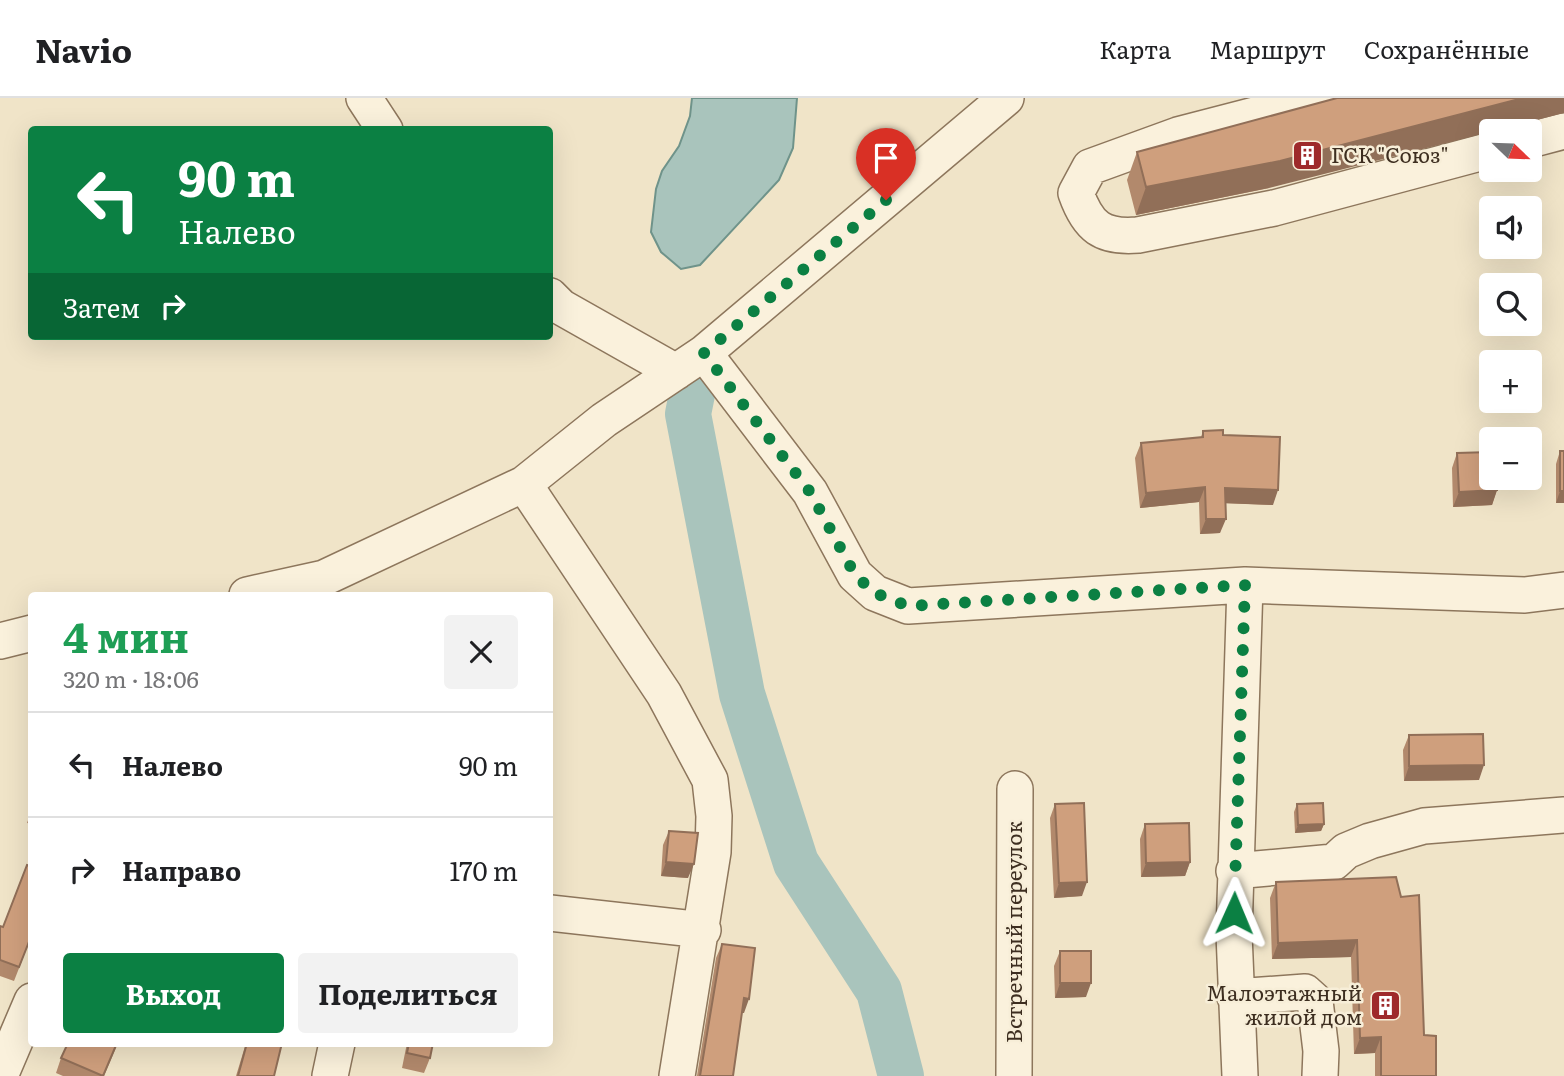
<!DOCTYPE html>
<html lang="ru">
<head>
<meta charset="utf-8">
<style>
	body { margin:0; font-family:Literata,serif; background:#f2f2f2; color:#202124; height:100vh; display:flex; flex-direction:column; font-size:26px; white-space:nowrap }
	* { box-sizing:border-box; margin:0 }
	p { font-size:23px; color:#757577 }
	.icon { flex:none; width:38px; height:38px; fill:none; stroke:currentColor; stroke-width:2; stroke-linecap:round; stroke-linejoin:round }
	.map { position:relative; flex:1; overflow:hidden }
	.drawer { position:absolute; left:28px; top:494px; width:525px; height:455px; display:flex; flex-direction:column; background:#fff; border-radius:7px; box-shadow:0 7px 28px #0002 }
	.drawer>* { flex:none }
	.hud { position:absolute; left:28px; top:28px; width:525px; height:214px; border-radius:7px; box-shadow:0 7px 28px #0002; background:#0b8043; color:#fff; overflow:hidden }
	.needle { width:46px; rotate:113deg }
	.controls { position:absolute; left:1479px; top:21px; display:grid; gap:14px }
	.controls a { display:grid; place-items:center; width:63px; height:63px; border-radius:7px; background:#fff; box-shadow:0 7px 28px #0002; font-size:35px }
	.pin { position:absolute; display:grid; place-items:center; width:60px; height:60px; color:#fff; margin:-72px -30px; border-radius:50% 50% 50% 0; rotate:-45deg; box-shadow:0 0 7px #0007 }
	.pin .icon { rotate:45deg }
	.me { position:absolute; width:77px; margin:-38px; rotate:1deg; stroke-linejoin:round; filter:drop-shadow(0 0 5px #0008) }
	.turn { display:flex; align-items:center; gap:24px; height:147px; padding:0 35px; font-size:32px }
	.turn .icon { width:91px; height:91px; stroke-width:2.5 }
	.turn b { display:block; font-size:49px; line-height:60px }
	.then { display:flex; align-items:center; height:66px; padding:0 35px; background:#0003; gap:14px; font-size:26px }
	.round { display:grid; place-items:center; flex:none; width:74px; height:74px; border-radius:7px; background:#f2f2f2 }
	.overview { display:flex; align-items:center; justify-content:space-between; height:119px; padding:0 35px }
	h1 { font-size:42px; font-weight:700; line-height:52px; color:#1e9e55 }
	.action { display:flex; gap:14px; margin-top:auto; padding:14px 35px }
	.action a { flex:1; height:80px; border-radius:7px; background:#0b8043; color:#fff; font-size:28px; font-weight:700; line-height:80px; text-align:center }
	.action a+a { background:#f2f2f2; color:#202124 }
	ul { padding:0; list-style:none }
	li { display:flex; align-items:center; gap:21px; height:105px; padding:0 35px; border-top:2px solid #e0e0e0 }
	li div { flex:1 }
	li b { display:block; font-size:26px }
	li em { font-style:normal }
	header { display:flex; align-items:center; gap:42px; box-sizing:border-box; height:98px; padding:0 35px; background:#fff; border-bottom:2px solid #e0e0e0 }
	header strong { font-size:33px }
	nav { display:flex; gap:38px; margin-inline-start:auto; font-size:24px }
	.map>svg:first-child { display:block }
	.water { fill:#a9c4bc; stroke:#6f938a; stroke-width:2 }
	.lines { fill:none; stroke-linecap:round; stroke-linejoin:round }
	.river { stroke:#a9c4bc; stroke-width:46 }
	.minor-casing { stroke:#8d765c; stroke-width:38 }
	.minor { stroke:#faf1dc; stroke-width:35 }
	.wall { fill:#b2896c }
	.shaded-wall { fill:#916f58 }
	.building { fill:#cf9f7d; stroke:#916f58; stroke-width:2 }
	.route { stroke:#0b8043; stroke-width:12; stroke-dasharray:0 21.6 }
	.labels { text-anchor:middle; stroke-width:5; stroke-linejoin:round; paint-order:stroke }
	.poi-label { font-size:21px; fill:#3d2e20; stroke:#f7eed8; text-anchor:start }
	.street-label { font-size:21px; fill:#3d2e20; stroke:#f7eed8 }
</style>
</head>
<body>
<header>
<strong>Navio</strong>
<nav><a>Карта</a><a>Маршрут</a><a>Сохранённые</a></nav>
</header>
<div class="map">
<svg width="1564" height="978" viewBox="0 0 1564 978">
	<rect width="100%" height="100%" fill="#f0e4c8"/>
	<!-- water -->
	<path class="water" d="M 692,0 L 797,0 L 793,50 L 779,82 L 700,167 L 681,171 L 661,154 L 651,134 L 656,91 L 662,73 L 679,48 L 690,18 Z"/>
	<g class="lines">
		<!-- river -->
		<path class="river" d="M 692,296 L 688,316 L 742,596 L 796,765 L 879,893 L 901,978"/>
		<defs>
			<path id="minor" d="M 364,0 L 385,32
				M 1320,0 L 1178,37 L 1090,69 L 1076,95 C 1088,129 1102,140 1138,137 L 1274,110 L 1491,52
				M 1530,42 L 1564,33
				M 550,198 L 561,209 L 676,274
				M 704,255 L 810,394 L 855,477 L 875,495 L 908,508 L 1245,487 L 1525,497 L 1564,492
				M 524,386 L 664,596 L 710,682 L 714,718 L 713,754 L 677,978
				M 247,497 L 324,480 L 524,386 L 604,322 L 704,255 L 1006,0
				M 0,543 L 32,535
				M 1234,773 L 1334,764 L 1346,753 L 1370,743 L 1424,728 L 1564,717
				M 550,815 L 703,832
				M 1235,899 L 1305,894 L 1315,903 L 1321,953 L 1320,978
				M 0,978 L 32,903
				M 330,978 L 337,945
				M 1014,978 L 1015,691
				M 1240,978 L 1234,836 L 1245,487"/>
		</defs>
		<!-- minor casing -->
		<use href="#minor" class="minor-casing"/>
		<!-- minor -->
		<use href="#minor" class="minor"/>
	</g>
	<!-- wall -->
	<path class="wall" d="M 1137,54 L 1269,90 L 1136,117 L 1127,82 Z
		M 1203,333 L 1223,337 L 1273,407 L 1225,405 L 1220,435 L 1200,436 L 1199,404 L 1140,410 L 1135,360 L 1141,345 L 1201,339 Z
		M 1560,353 L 1564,353 L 1564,405 L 1556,405 L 1556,366 Z
		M 1457,355 L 1497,392 L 1492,407 L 1453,409 L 1452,370 Z
		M 1409,637 L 1479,682 L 1404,683 L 1403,652 Z
		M 1055,706 L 1082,798 L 1054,800 L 1050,720 Z
		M 1297,706 L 1324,726 L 1321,733 L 1295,735 L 1294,714 Z
		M 32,711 L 32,726 L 27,725 Z
		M 1145,726 L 1190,764 L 1185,778 L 1141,779 L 1140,741 Z
		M 669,733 L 688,780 L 661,778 L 663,747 Z
		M 1396,779 L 1424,937 L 1436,978 L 1375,978 L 1375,955 L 1354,956 L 1351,859 L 1272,861 L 1270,800 L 1276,784 Z
		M 0,828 L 32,837 L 14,883 L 0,878 Z
		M 722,846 L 744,915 L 742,915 L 733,978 L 697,978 L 716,860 Z
		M 1060,853 L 1086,899 L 1055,900 L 1054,868 Z
		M 118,945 L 104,978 L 63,978 L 56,975 L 61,960 Z
		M 246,945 L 282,945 L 274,978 L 236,978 Z
		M 407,945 L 433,945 L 430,960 L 424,975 L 402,970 Z"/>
	<!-- shaded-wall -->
	<path class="shaded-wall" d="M 1523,0 L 1564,0 L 1564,15 L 1269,90 L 1136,117 L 1146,89 Z
		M 1205,389 L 1199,404 L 1140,410 L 1146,395 Z
		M 1225,390 L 1278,392 L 1273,407 L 1219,405 Z
		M 1497,392 L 1492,407 L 1453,409 L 1459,394 Z
		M 1560,393 L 1564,393 L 1564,405 L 1556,405 Z
		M 1206,421 L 1226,421 L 1220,435 L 1200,436 Z
		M 1484,667 L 1479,682 L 1404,683 L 1409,668 Z
		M 1324,726 L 1321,733 L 1295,735 L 1298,727 Z
		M 666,764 L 694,766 L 688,780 L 661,778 Z
		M 1190,764 L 1185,778 L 1141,779 L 1146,765 Z
		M 1087,784 L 1082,798 L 1054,800 L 1059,785 Z
		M 1357,842 L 1351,859 L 1272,861 L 1278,845 Z
		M 1060,885 L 1091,885 L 1086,899 L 1055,900 Z
		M 744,900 L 749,901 L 744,915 L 738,915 Z
		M 1381,939 L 1375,955 L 1354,956 L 1360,940 Z"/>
	<!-- building -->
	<path class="building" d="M 1337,0 L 1523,0 L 1280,63 L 1146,89 L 1137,54 Z
		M 1223,332 L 1223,337 L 1280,339 L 1278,392 L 1225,390 L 1226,421 L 1206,421 L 1205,389 L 1146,395 L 1141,345 L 1203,339 L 1203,333 Z
		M 1560,353 L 1564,353 L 1564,393 L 1560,393 Z
		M 1491,354 L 1491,380 L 1497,380 L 1497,392 L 1459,394 L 1457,355 Z
		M 1483,636 L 1484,667 L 1409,668 L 1409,637 Z
		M 1084,705 L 1087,784 L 1059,785 L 1055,706 Z
		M 1323,705 L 1324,726 L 1298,727 L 1297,706 Z
		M 1189,725 L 1190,764 L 1146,765 L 1145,726 Z
		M 669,733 L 698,735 L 694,766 L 666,764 Z
		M 27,767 L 32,769 L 32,836 L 19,869 L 0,862 L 0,828 L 3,829 Z
		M 1396,779 L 1401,799 L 1419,797 L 1424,937 L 1436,938 L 1436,978 L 1381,978 L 1381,939 L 1360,940 L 1357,842 L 1278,845 L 1276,784 Z
		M 722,846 L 755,850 L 749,901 L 744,900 L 733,978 L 700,978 Z
		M 1060,853 L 1091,853 L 1091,885 L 1060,885 Z
		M 68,945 L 117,945 L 103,978 L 61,960 Z
		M 247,945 L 282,945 L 274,978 L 238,978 Z
		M 409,945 L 433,945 L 430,960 L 407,955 Z"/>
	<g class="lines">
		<!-- route -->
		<path class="route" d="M 886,102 L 704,255 L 810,394 L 855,477 L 875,495 L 908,508 L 1245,487 L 1234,815"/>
	</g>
	<!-- icons -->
	<defs>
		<symbol id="building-square" viewBox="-11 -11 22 22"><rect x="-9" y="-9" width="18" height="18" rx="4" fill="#9e2a2b" stroke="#f7eed8"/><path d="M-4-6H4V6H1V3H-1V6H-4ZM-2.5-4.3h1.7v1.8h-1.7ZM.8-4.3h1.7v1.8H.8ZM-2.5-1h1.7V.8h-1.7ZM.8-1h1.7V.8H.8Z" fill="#fff"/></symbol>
	</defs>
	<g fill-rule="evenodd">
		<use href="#building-square" x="1290" y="40" width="35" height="35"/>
		<use href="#building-square" x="1368" y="890" width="35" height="35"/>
	</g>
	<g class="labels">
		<!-- poi labels -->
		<g class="poi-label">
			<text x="1331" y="65">ГСК "Союз"</text>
			<text x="1362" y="903" text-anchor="end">Малоэтажный<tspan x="1362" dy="24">жилой дом</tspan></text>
		</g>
		<!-- street labels -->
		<g class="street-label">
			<text transform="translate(1015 834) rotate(-90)" y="7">Встречный переулок</text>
		</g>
	</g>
</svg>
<div class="controls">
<a><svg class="needle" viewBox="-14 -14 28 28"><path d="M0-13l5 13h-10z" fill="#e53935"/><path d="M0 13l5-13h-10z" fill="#757577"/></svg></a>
<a><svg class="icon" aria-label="sound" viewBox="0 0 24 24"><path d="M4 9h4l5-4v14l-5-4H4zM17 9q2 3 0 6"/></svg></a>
<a><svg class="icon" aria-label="search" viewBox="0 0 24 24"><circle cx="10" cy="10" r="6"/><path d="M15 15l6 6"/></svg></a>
<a>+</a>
<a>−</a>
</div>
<div class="pin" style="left:886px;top:102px;background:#d93025"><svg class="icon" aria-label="arrive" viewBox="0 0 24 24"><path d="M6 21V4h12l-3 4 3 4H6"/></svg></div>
<svg class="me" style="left:1234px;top:815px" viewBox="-20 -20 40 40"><path d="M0-17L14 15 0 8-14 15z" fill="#0b8043" stroke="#fff" stroke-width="4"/></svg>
<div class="hud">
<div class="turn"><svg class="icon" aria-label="left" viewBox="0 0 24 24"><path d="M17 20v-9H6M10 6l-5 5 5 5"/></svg><div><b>90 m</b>Налево</div></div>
<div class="then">Затем<svg class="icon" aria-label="right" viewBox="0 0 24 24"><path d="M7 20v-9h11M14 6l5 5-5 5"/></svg></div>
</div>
<section class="drawer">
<div class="overview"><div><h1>4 мин</h1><p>320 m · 18:06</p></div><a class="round"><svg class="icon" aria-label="close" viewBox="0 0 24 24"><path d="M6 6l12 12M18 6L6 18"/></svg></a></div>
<ul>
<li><svg class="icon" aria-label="left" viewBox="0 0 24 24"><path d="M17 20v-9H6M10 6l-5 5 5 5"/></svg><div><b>Налево</b></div><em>90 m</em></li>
<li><svg class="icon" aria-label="right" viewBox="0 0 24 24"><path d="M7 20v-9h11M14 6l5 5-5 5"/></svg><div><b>Направо</b></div><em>170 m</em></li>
</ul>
<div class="action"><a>Выход</a><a>Поделиться</a></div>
</section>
</div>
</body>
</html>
